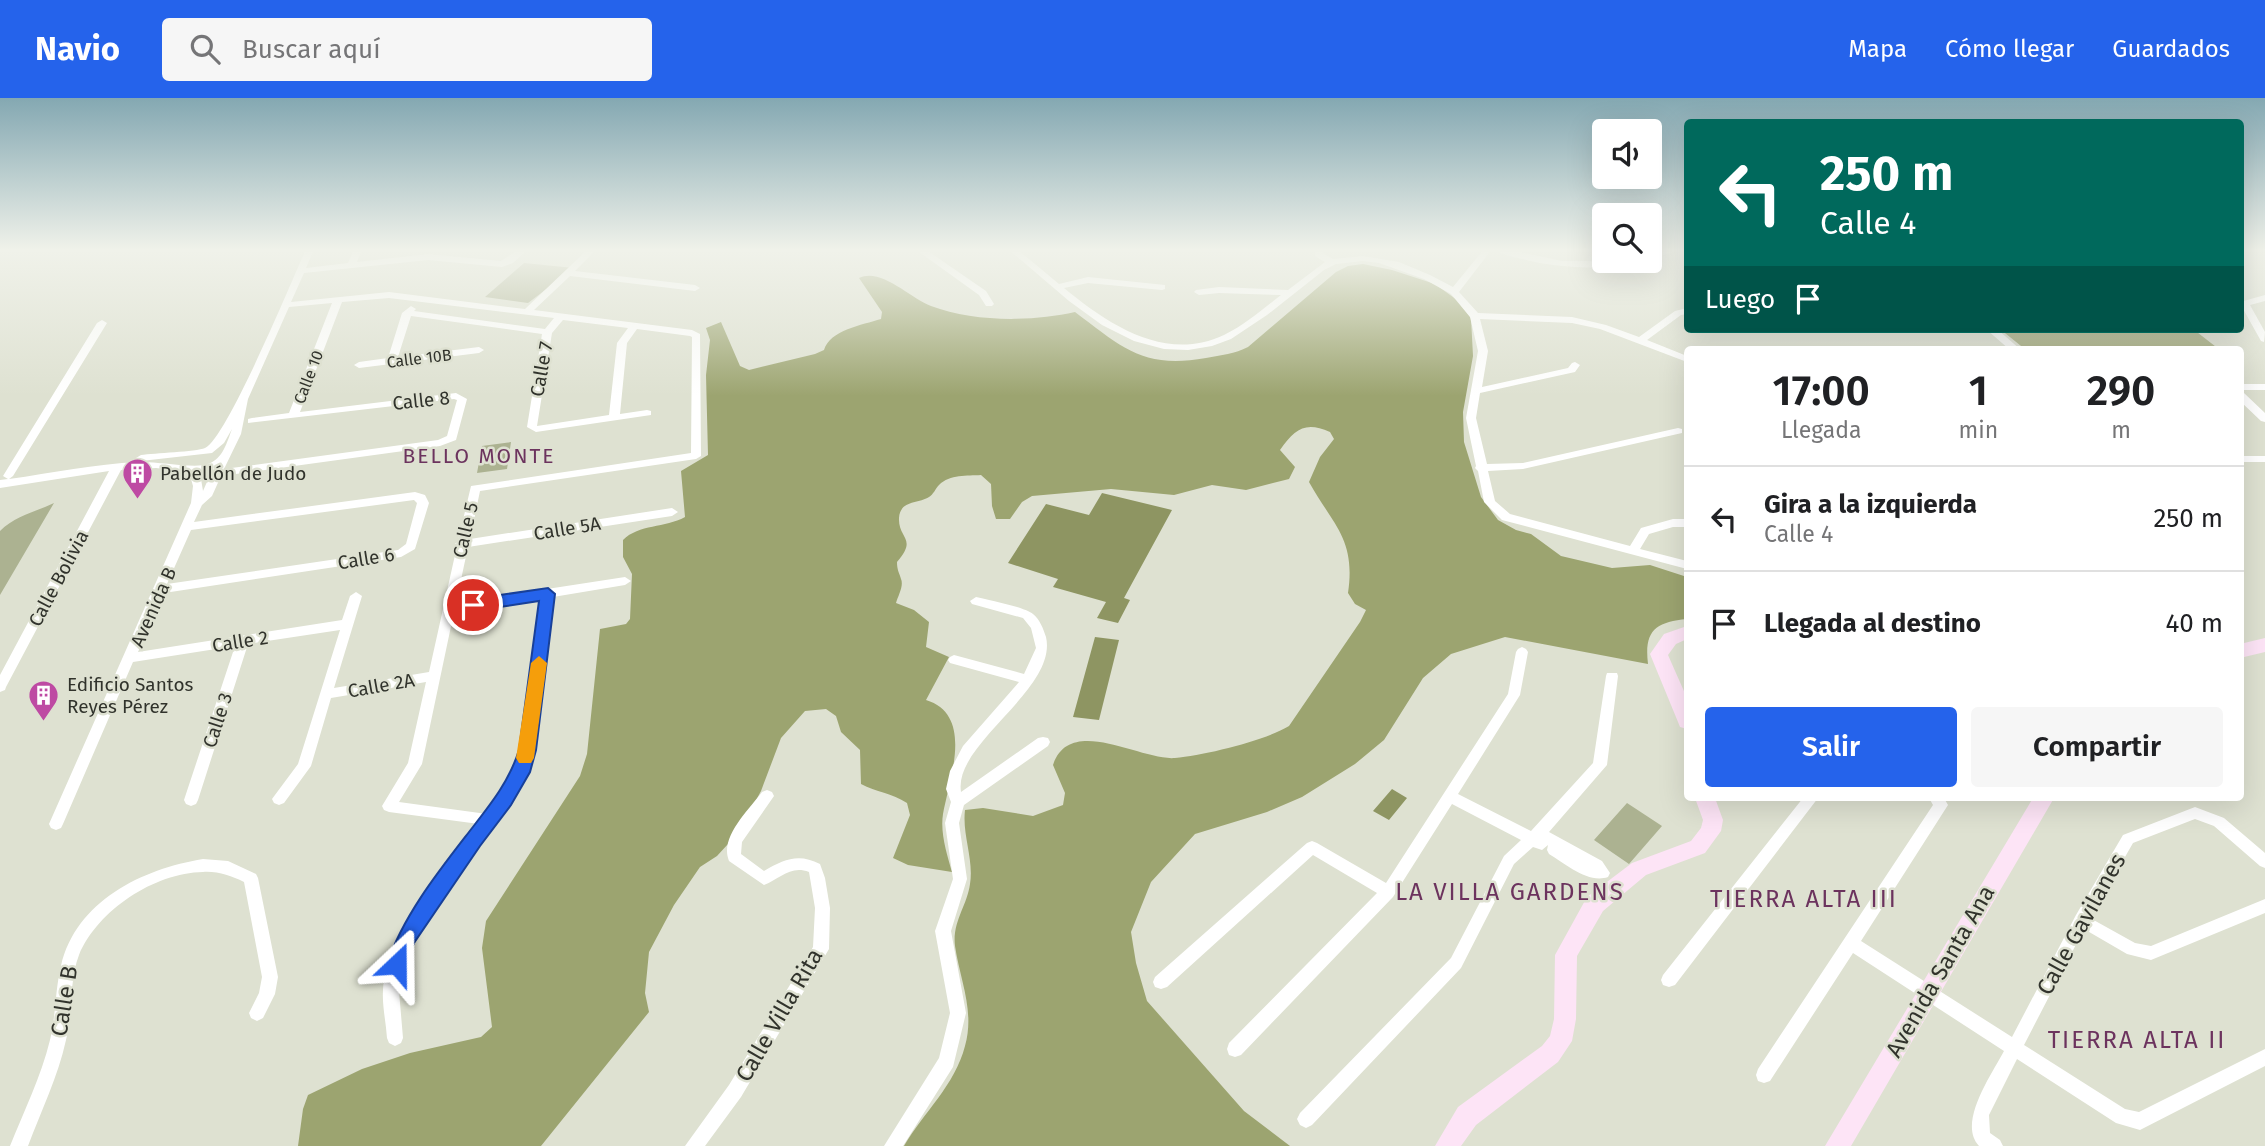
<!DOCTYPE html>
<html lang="es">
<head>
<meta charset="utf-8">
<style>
	body { margin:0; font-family:"Fira Sans",sans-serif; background:#f6f6f6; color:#202124; height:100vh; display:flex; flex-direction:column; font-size:26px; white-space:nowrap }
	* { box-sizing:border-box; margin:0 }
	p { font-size:23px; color:#757577 }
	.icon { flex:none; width:38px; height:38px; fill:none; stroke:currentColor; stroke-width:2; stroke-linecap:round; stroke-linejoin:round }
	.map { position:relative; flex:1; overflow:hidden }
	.details { position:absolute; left:1684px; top:248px; width:560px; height:455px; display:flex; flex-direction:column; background:#fff; border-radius:7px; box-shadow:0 7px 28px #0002 }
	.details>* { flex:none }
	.hud { position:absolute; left:1684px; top:21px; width:560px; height:214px; border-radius:7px; box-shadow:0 7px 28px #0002; background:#00695c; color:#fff; overflow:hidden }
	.buttons { position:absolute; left:1592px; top:21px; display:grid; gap:14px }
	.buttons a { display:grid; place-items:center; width:70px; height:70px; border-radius:7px; background:#fff; box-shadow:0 7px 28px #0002; font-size:35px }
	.pin { position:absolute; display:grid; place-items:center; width:60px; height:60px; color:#fff; margin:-30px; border:4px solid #fff; border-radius:50%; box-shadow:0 2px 7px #0007 }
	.me { position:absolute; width:77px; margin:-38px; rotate:23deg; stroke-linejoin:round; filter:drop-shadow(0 0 5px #0008) }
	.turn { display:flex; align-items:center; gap:24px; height:147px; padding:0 21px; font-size:32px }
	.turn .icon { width:91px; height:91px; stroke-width:2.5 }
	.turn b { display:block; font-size:49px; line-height:60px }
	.then { display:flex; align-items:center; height:66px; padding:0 21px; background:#0003; gap:14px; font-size:26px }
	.eta { display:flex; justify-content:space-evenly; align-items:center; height:119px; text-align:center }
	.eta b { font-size:42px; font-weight:600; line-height:49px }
	.cta { display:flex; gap:14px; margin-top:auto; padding:14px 21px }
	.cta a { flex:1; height:80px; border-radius:7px; background:#2563eb; color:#fff; font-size:28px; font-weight:600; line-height:80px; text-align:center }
	.cta a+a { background:#f6f6f6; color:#202124 }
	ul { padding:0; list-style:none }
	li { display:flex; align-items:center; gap:21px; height:105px; padding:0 21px; border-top:2px solid #e0e0e0 }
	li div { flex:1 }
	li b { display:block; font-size:26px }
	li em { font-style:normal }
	header { display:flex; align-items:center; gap:42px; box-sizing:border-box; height:98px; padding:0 35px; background:#2563eb; color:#fff }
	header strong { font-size:33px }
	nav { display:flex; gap:38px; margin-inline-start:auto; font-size:24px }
	.search { width:490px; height:63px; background:#f6f6f6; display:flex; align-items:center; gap:18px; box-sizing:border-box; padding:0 24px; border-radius:7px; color:#757577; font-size:26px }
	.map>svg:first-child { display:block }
	.green { fill:#acb291 }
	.forest { fill:#9ca470 }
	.water { fill:#8e9562 }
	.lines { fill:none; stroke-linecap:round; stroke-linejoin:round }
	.street { fill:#fff; fill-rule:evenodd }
	.secondary { fill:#fde4f6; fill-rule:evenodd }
	.route { fill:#2563eb; stroke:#184099; stroke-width:2 }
	.slow { fill:#f59e0b }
	.labels { text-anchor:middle; stroke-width:5; stroke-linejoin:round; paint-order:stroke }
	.far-street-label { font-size:16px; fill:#31332c; stroke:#dee1d1 }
	.street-label { font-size:19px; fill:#31332c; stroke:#dee1d1 }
	.poi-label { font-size:19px; fill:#31332c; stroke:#dee1d1; text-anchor:start }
	.neighbourhood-label { font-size:21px; letter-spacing:2px; fill:#6c335e; stroke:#dee1d1 }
	.near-street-label { font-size:23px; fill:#31332c; stroke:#dee1d1 }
	.near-neighbourhood-label { font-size:24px; letter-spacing:2px; fill:#6c335e; stroke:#dee1d1 }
</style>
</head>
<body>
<header>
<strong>Navio</strong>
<div class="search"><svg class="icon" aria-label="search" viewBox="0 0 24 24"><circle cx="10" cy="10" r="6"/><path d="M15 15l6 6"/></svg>Buscar aquí</div>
<nav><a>Mapa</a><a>Cómo llegar</a><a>Guardados</a></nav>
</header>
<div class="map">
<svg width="2265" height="1048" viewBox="0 0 2265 1048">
	<rect width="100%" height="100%" fill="#dee1d1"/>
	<!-- green -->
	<path class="green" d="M 524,165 L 574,170 L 528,205 L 485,199 Z
		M 511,344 L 507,371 L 477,375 L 482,348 Z
		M 54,405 L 0,497 L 0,433 C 15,418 35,414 54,405 Z
		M 1627,705 L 1662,728 L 1629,766 L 1594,742 Z"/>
	<!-- forest -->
	<path class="forest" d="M 1363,166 L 1392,172 L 1435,186 L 1457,202 L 1471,220 L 1473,258 L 1463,314 L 1464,344 L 1481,399 L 1498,422 L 1516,432 L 1531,436 L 1561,458 L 1612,470 L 1650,467 L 1687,479 L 1687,521 C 1655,524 1644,533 1648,566 L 1505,539 L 1451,556 L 1423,580 L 1384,642 L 1355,666 L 1302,699 L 1267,714 L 1195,736 L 1151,784 L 1131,834 L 1136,865 L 1147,903 L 1244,1013 L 1290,1048 L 904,1048 C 924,1014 955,987 965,948 C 975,913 960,882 955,848 C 952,824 967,808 970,786 C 974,761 962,737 965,712 L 983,710 L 1033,718 L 1063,707 L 1065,695 L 1053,667 C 1070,616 1141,663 1175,660 C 1205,657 1264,643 1289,628 L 1360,524 L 1366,512 L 1355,506 L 1348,495 C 1356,441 1333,427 1309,384 L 1320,359 L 1334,341 L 1330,334 C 1305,323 1295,331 1280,352 L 1295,369 L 1289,381 L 1246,392 L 1212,387 L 1174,397 L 1111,391 L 1032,398 L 1022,404 L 1010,421 L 996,421 L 992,408 L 991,386 L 981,377 C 967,378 950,376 939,387 C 936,390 933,397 929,399 C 918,406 900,402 899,420 C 898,441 918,440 897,464 C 897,472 899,474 901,481 C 904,488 898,498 896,505 L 914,512 L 929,524 L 926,549 L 949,559 L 926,602 C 975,617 949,682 943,716 C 940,735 947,756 952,774 L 908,767 L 893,760 L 910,717 L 907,705 C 892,695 876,694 861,686 L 860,652 L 841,634 L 836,618 L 826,611 L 805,613 L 781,640 L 761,693 L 739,734 L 717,758 L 700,769 L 674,807 L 649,854 L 645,895 L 649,914 L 541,1048 L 298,1048 L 303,1011 L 308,997 L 362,971 L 410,955 L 481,939 L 492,929 L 482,850 L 486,823 L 580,678 L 587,656 L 600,531 L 626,526 L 630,521 L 632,476 L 623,459 L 623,442 C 639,426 665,430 685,419 L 681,373 L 708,357 L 706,277 L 710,242 L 706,230 L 721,224 L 740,268 L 749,272 L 815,256 L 824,252 C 830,232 862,227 881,221 L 882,214 L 859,180 C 881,169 910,200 931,208 C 973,224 1031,224 1075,214 C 1123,250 1143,271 1206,260 C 1221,257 1235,256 1248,249 L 1336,174 L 1348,168 Z
		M 2000,231 L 2193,231 L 2220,252 L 2026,252 Z"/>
	<!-- water -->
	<path class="water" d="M 1102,395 L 1172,412 L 1124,500 L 1130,502 L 1118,525 L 1097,520 L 1106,504 L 1053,489 L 1058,481 L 1008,465 L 1046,406 L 1089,417 Z
		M 1095,539 L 1119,542 L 1099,622 L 1073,619 Z
		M 1392,691 L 1407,700 L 1389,722 L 1373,713 Z"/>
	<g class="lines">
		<!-- street -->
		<path class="street" d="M 306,151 L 314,151 L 306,170 L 348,165 L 354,151 L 362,151 L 357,164 L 428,156 L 501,163 L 519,151 L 528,151 L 513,165 L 502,169 L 428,162 L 304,175 L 291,204 L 389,194 L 525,211 L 588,151 L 597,151 L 575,173 L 695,187 L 700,190 L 695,193 L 570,178 L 534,212 L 692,232 L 700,236 L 701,358 L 696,361 L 480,393 L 470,441 L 672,410 L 678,414 L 672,418 L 468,449 L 456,505 L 625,479 L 631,483 L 625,487 L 553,499 L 534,652 L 521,683 L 502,717 L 440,799 L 422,828 L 409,854 L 399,893 L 403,940 L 401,945 L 395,948 L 389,945 L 387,940 C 386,924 382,908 383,892 C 388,831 445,773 479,726 L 389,714 L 384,712 L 382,708 L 408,665 L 426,584 L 331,600 L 311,668 L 284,705 L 279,707 L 274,705 L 272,701 L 298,666 L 340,532 L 248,546 L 198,702 L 196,706 L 191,708 L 186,706 L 184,702 L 235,548 L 133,564 L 63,726 L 61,730 L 56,732 L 51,730 L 49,726 L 191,405 L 193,388 L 189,374 L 156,370 L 121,372 L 6,589 L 5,592 L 0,594 L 0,577 L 109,373 L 0,390 L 0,382 L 8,381 L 3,378 L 97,225 L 102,222 L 107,225 L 13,378 L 9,381 C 52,375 95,366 138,364 C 156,363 195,371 208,366 C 223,361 227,344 232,331 L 224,345 L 212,355 L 141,363 L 136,360 L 141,357 C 154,355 196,354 205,350 C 227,340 292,182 306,151 ZM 389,200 L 554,220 L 545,231 L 414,213 L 416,211 L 411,208 L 402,215 L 388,260 L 359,264 L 354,267 L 359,270 L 479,255 L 484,252 L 479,249 L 398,259 L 411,218 L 542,236 L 527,329 L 536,334 L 651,317 L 651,313 L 647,312 L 620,316 L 627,245 L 637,231 L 690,238 L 692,239 L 691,355 L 471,388 L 458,443 L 455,446 L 457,448 L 429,574 L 334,590 L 362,498 L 356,494 L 350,498 L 342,522 L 138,554 L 164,495 L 401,459 L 415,451 L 429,405 L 425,397 L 415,394 L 194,424 L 202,407 L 212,398 L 221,378 L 440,348 L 456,342 L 467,301 L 456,295 L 300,314 L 342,204 ZM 332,205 L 289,315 L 252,320 L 248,321 L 248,325 L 454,301 L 457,302 L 447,338 L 438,342 L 224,371 L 241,336 L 248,301 L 289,209 ZM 563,222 L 628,230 L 617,245 L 609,317 L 537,328 L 552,235 ZM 200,375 L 210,377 L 203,393 ZM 414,402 L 417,405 L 406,446 L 398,452 L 167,486 L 191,432 ZM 540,501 L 520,652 L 508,682 L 487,716 L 399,704 L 422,666 L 454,514 Z
			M 915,151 L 925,151 L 986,193 L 994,206 L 992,208 L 986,208 L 979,197 Z
			M 1008,151 L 1017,151 L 1059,186 L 1088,179 L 1165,187 L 1165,191 L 1162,192 L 1088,185 L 1064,190 C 1108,226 1165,265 1224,237 C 1245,227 1263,211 1281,197 L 1219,195 L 1199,197 L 1194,194 L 1196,192 L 1219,189 L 1288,192 L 1325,164 L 1315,158 L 1315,151 L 1323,151 L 1323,155 L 1333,161 L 1363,158 L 1399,164 L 1430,177 L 1453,189 L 1484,151 L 1492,151 L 1459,194 L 1478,215 L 1572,219 L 1606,227 L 1639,239 L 1675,213 L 1687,210 L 1687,216 L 1681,217 L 1647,242 L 1687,258 L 1687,264 L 1600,231 L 1572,225 L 1480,221 L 1488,253 L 1482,289 L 1568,270 L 1572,265 L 1575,264 L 1580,267 L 1575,274 L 1480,295 L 1476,320 L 1487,366 L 1523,365 L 1678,330 L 1682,331 L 1682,335 L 1523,371 L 1488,373 L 1495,403 L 1510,416 L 1630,448 L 1641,430 L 1673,421 L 1687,421 L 1687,429 L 1673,429 L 1649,436 L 1640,451 L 1687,463 L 1687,471 L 1502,422 L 1484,404 L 1478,373 L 1475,370 L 1476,368 L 1466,320 L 1478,253 L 1470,219 L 1451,196 L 1424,181 L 1379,165 L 1363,163 L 1336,166 L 1324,172 L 1267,217 L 1231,241 L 1212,248 L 1188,252 L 1164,251 L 1134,243 L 1102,227 L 1069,203 Z
			M 1493,151 L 1506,151 L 1562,163 L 1633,163 L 1629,166 C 1591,172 1555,170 1518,160 C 1510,158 1500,156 1493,151 Z
			M 1669,151 L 1684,151 L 1650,161 L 1650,155 Z
			M 2265,197 L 2265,203 L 2250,207 L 2265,234 L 2264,244 L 2261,243 L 2242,209 L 2240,210 L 2240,204 Z
			M 1986,231 L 1997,231 L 2021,252 L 2010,252 Z
			M 1866,249 L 1871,250 L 1873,252 L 1861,252 Z
			M 2240,286 L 2265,286 L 2265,292 L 2240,292 Z
			M 2240,294 L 2244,295 L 2265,315 L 2265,324 L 2261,323 L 2240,303 Z
			M 2240,358 L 2265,358 L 2265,364 L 2240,364 Z
			M 976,499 C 988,502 1025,509 1033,516 C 1040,522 1043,530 1046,539 C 1058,592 953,645 961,694 L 1038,640 L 1043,639 L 1048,640 L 1050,644 L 1048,648 L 964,707 L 959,725 L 967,781 L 951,833 L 966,915 L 953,969 L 903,1048 L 884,1048 L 939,960 L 950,915 L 935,833 L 953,781 L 945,725 L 951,704 L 946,691 L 950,673 L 963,648 L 1019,584 L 950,565 L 948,562 L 950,559 L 954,557 L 1024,576 L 1036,550 L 1031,530 L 1023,520 L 972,506 L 970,503 Z
			M 1522,549 L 1526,551 L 1528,554 L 1520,597 L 1458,696 L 1531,733 L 1593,665 L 1606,578 L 1607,575 L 1617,575 L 1618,578 L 1607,667 L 1549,734 L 1602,763 L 1610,775 L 1608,779 C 1588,786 1566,766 1549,756 L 1547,752 L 1548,747 L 1542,752 L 1533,749 L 1514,766 L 1461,870 L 1312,1027 L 1306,1030 L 1300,1027 L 1297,1021 L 1300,1015 L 1451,860 L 1504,758 L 1521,742 L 1452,706 L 1393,799 L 1241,957 L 1235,959 L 1229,957 L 1227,951 L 1229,945 L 1377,795 L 1313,757 L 1167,889 L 1161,891 L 1155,889 L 1153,884 L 1155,879 L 1307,745 L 1312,743 L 1317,745 L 1386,785 L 1508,596 L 1516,554 L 1518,551 Z
			M 767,692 L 772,694 L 774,698 L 742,744 L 741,756 L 764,773 C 784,761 799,755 820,766 L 825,780 L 830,810 L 829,851 L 741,999 L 705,1048 L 685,1048 L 729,987 L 813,849 L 815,810 L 809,774 C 790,767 780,781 764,787 L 729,763 C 719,739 749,712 762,694 Z
			M 1803,700 L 1818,700 L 1675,887 L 1669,889 L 1663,887 L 1661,882 L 1663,877 Z
			M 1929,700 L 1944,700 L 1948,707 L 1861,843 L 2012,939 L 2076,817 L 2123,737 L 2195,709 L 2224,720 L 2265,755 L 2265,770 L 2260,768 L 2214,728 L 2195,721 L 2133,745 L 2090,820 L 2135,845 L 2151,848 L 2265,801 L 2265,815 L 2151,862 L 2127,856 L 2084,831 L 2024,947 L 2125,1011 L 2139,1014 L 2265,951 L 2265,968 L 2140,1032 L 2116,1025 L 2017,961 L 1989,1017 L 1990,1035 L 2000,1042 L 2003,1048 L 1979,1048 C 1957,1025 1992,976 2004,953 L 1853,855 L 1770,983 L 1764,985 L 1758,983 L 1756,977 L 1758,971 L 1933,707 Z
			M 203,761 L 228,763 L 256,776 L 258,780 L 278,879 L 275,896 L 263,920 L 257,923 L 251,920 L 249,915 L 259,895 L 262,879 L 244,784 C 231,778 218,773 203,774 C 154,775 98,812 79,857 C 69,883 73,914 66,942 C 58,979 41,1013 28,1048 L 10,1048 C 24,1013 41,979 50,942 C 56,918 55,892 61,868 C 76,803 142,771 203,761 Z"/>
		<!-- secondary -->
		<path class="secondary" d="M 1687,528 L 1687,541 L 1676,546 L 1668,557 L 1687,600 L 1687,631 L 1680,629 L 1678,624 L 1650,556 L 1664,536 Z
			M 2265,540 L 2265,554 L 2240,560 L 2240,546 Z
			M 1695,700 L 1715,700 L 1723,722 L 1721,733 L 1705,755 L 1646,777 L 1603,813 L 1577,858 L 1576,921 L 1572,943 L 1558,964 L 1476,1027 L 1461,1048 L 1435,1048 L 1458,1009 L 1542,948 L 1550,938 L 1554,921 L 1555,857 L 1587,799 L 1632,765 L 1691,743 L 1701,730 L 1703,722 Z
			M 2033,700 L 2054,700 L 1851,1048 L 1825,1048 Z"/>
	</g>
	<!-- sky -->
	<linearGradient id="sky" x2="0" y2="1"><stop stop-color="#84a8b2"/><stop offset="0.51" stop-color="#f0f2ea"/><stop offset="1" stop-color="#f0f2ea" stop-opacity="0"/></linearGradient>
	<rect width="2265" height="298" fill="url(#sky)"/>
	<!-- route -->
	<path class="route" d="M 548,490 L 555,496 L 536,652 L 530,674 L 511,707 L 480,748 L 414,845 L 404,872 L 397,875 L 390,872 L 387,866 C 403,818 438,774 469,734 C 490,707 509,684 519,652 L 539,503 L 473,513 L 465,507 L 473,501 Z"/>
	<!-- slow -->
	<path class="slow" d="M 539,558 L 547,565 L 534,660 L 531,665 L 519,665 L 516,660 L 531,565 Z"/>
	<!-- icons -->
	<defs>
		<symbol id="building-pin" viewBox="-11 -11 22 30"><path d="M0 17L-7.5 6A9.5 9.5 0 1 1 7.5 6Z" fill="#be4aa3" stroke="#dee1d1"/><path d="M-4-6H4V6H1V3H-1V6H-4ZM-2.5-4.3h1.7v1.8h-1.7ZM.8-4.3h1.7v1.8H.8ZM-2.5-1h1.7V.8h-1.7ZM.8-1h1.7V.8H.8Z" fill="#fff"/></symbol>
	</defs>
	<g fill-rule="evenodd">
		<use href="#building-pin" x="120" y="358" width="35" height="47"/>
		<use href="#building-pin" x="26" y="580" width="35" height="47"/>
	</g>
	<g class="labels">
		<!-- far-street labels -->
		<g class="far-street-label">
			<text transform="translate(419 260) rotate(-7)" y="6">Calle 10B</text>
			<text transform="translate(308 279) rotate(-69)" y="6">Calle 10</text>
		</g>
		<!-- street labels -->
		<g class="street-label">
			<text transform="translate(541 271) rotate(-80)" y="7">Calle 7</text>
			<text transform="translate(421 302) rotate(-6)" y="7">Calle 8</text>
			<text transform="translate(567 430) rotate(-9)" y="7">Calle 5A</text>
			<text transform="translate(465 432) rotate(-77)" y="7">Calle 5</text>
			<text transform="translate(366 460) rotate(-9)" y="7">Calle 6</text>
			<text transform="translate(58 480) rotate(-62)" y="7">Calle Bolivia</text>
			<text transform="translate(153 509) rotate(-66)" y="7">Avenida B</text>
			<text transform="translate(240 543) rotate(-9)" y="7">Calle 2</text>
			<text transform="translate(381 587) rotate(-10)" y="7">Calle 2A</text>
			<text transform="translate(217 622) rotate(-72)" y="7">Calle 3</text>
		</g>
		<!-- poi labels -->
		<g class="poi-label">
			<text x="160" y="382">Pabellón de Judo</text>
			<text x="67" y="593">Edificio Santos<tspan x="67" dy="22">Reyes Pérez</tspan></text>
		</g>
		<!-- neighbourhood labels -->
		<g class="neighbourhood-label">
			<text x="479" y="365">BELLO MONTE</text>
		</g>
		<!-- near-street labels -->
		<g class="near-street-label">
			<text transform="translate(2081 826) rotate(-61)" y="8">Calle Gavilanes</text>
			<text transform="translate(1940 873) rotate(-60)" y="8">Avenida Santa Ana</text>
			<text transform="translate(64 903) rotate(-81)" y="8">Calle B</text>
			<text transform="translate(779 917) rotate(-60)" y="8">Calle Villa Rita</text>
		</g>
		<!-- near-neighbourhood labels -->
		<g class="near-neighbourhood-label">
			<text x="1510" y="802">LA VILLA GARDENS</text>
			<text x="1804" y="809">TIERRA ALTA III</text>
			<text x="2137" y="950">TIERRA ALTA II</text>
		</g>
	</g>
</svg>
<div class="buttons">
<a><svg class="icon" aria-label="sound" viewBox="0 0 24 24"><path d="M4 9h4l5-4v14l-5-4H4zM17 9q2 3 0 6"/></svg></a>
<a><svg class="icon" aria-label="search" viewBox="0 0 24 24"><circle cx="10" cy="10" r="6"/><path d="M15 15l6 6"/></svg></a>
</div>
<div class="pin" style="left:473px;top:507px;background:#d93025"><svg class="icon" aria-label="arrive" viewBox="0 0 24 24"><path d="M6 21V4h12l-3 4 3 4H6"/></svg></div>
<svg class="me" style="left:397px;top:866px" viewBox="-20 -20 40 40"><path d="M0-17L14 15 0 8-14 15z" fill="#2563eb" stroke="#fff" stroke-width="4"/></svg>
<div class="hud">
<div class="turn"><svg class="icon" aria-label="left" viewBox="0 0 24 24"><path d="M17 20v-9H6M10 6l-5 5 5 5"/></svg><div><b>250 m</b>Calle 4</div></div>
<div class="then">Luego<svg class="icon" aria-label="arrive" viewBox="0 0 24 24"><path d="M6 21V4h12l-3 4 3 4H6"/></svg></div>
</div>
<section class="details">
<div class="eta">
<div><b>17:00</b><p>Llegada</p></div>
<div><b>1</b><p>min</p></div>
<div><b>290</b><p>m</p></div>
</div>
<ul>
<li><svg class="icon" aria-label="left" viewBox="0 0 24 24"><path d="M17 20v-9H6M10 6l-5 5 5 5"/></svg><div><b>Gira a la izquierda</b><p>Calle 4</p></div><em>250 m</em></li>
<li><svg class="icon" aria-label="arrive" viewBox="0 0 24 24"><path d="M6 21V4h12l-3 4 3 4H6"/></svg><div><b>Llegada al destino</b></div><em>40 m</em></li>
</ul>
<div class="cta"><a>Salir</a><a>Compartir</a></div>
</section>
</div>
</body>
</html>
